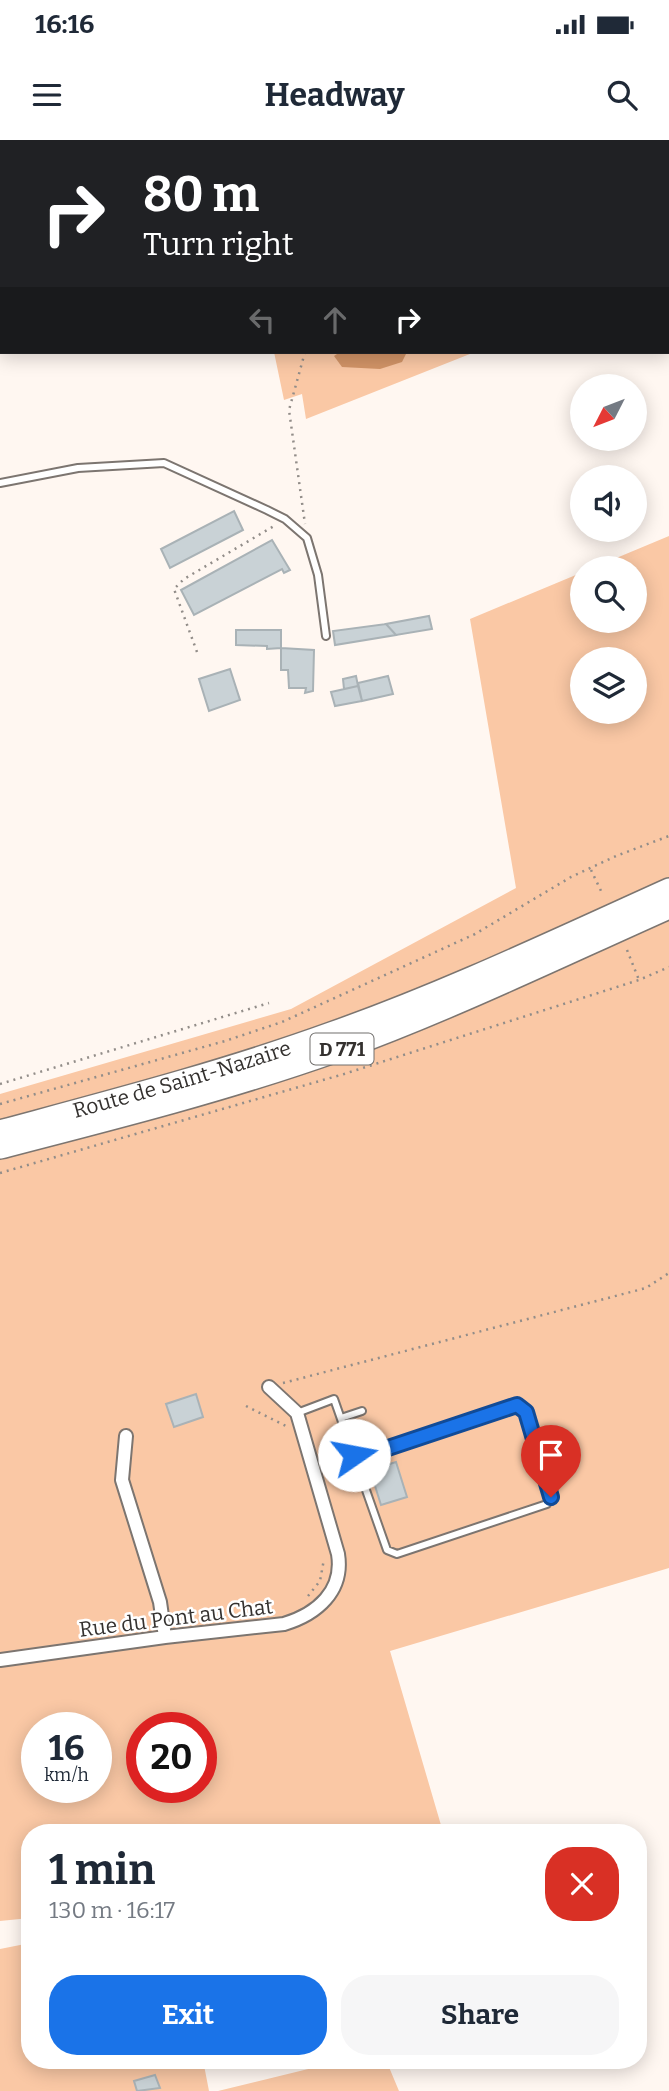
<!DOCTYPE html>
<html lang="en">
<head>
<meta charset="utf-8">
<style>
	body { margin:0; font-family:Bitter,serif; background:#f6f6f7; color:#1f2937; height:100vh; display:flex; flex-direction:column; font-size:26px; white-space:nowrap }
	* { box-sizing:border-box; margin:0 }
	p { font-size:23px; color:#747a83 }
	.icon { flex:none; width:38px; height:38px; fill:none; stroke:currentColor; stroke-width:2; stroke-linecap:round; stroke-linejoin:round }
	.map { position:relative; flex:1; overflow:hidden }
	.sheet { position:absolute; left:21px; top:1684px; width:626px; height:245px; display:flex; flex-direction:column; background:#fff; border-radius:28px; box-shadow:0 4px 18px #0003 }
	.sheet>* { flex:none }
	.hud { position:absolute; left:0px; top:0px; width:670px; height:214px; box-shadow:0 4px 18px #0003; background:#202124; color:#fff; overflow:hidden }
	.needle { width:46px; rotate:228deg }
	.buttons { position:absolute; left:570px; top:234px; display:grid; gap:14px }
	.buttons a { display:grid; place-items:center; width:77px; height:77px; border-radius:50%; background:#fff; box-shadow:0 4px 18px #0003; font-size:35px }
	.speed { position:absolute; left:21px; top:1572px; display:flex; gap:14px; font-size:35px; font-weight:700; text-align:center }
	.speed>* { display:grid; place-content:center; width:91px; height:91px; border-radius:50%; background:#fff; box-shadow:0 4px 18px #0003; line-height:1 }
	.speed small { font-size:18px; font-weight:400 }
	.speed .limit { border:10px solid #d22; background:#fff; color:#111 }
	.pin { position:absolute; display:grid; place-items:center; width:60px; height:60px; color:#fff; margin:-72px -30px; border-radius:50% 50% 50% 0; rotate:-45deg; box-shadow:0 0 7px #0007 }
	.pin .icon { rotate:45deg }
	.me { position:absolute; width:77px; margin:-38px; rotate:78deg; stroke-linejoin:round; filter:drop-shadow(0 0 5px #0008) }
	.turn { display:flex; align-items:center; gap:24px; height:147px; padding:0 28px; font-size:32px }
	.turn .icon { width:91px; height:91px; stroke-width:2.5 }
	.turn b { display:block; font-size:49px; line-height:60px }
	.lanes { display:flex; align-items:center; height:66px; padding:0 28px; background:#0003; justify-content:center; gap:35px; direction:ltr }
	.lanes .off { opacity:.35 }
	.round { display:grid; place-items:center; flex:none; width:74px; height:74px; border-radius:28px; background:#f6f6f7 }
	.headline { display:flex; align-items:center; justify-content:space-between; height:119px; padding:0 28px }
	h1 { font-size:42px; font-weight:700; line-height:52px }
	.action { display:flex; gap:14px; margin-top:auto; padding:14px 28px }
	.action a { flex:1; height:80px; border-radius:28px; background:#1a73e8; color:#fff; font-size:28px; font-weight:700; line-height:80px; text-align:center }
	.action a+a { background:#f6f6f7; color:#1f2937 }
	.status { display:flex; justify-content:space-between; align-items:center; height:49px; padding:0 35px; background:#fff; direction:ltr }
	.status svg { height:19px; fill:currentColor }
	header { display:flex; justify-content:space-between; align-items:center; height:91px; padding:0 28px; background:#fff; font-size:32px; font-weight:700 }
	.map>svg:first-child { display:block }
	.green { fill:#fac8a5; fill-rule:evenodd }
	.water { fill:#d29467 }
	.building { fill:#c9d2d6; stroke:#a9b2b6; stroke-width:2 }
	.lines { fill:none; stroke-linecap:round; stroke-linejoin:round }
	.service-casing { stroke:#7c7570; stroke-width:10 }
	.minor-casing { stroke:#7c7570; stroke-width:16 }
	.primary-casing { stroke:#7c7570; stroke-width:24 }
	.path { stroke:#928d89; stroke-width:2.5; stroke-dasharray:2 5; stroke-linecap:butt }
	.service { stroke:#fff; stroke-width:6 }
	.minor { stroke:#fff; stroke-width:12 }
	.primary { stroke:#fff; stroke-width:21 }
	.route-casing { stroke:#114b97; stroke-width:18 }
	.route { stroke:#1a73e8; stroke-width:12 }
	.labels { text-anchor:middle; stroke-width:5; stroke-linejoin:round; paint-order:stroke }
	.shield { fill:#fff; stroke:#716f6d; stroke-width:2 }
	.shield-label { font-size:19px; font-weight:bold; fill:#34312f }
	.street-label { font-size:21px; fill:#34312f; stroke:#fff }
</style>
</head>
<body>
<div class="status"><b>16:16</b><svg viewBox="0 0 49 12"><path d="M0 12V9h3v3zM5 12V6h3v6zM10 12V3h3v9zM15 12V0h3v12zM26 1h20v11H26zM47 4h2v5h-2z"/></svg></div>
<header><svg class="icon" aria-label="menu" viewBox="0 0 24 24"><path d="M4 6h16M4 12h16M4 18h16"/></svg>Headway<svg class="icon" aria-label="search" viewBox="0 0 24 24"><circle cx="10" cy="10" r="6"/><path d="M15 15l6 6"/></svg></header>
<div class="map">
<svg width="669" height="1951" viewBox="0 0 669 1951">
	<rect width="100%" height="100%" fill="#fff7f1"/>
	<!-- green -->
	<path class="green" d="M 229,0 L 669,0 L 669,134 L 668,2 Z
		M 274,212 L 475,212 L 306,279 L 302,254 L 284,260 Z
		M 669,396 L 669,1428 L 390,1511 L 443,1692 L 30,1692 L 30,1778 L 0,1781 L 0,954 L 291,869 L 516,748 L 470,479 L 583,432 L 583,481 L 635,481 L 635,429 L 590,429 ZM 583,520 L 635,520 L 635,572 L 583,572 ZM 37,1587 L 96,1587 L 96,1647 L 37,1647 ZM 142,1587 L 201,1587 L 201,1647 L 142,1647 Z
		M 30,1803 L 30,1920 L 203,1920 L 209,1951 L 0,1951 L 0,1809 Z
		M 345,1920 L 386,1920 L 399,1951 L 218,1951 Z"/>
	<!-- water -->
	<path class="water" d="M 340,212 L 405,212 L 406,214 L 402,222 L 380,229 L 342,227 L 334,216 Z"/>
	<!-- building -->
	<path class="building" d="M 234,371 L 243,390 L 170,428 L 161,409 Z
		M 272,400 L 290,430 L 284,433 L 282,429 L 194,475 L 181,450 Z
		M 429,476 L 432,489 L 396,495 L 386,484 Z
		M 386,484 L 396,495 L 335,505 L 333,491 Z
		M 236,490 L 281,490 L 281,508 L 267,509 L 267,506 L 236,505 Z
		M 281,508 L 314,510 L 313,551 L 305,553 L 306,548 L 289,548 L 288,530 L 281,530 Z
		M 230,529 L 240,560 L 209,571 L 199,539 Z
		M 356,536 L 358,546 L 344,549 L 343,539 Z
		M 388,536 L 393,554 L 362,561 L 358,543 Z
		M 358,546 L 362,561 L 335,566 L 331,552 Z
		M 196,1254 L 203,1277 L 174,1287 L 166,1264 Z
		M 396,1322 L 407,1357 L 381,1365 L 370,1330 Z
		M 155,1935 L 160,1948 L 137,1951 L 134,1941 Z"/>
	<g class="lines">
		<defs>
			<path id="service" d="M 0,343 L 78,328 L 164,323 L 267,370 L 285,379 L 307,398 L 318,435 L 326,496
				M 297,1273 L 334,1259 L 387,1410 L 397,1414 L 547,1364 L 551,1357 L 525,1272 L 517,1265 L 376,1312 L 354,1315
				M 341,1278 L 362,1271"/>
			<path id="minor" d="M 126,1296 L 122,1340 L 160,1462 L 165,1497
				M 0,1520 L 165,1497 L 284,1484 C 317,1474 344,1451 338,1414 L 297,1273 L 269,1247"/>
			<g id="primary">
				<path id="s1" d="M 0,991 C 111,961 223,932 331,893 C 447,852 558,799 669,749"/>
				<path d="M 0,1008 C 113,979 227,950 337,911 C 450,870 559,817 669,768"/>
			</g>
		</defs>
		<!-- service casing -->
		<use href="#service" class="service-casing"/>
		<!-- minor casing -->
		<use href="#minor" class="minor-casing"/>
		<!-- primary casing -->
		<use href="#primary" class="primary-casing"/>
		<!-- path -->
		<path class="path" d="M 410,2 L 411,0
			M 305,212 L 289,270 L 305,384
			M 197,512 L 174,449 L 184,439 L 274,386
			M 591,730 L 603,755
			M 627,810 L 639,840
			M 0,944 L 269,863
			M 0,964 L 225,901 L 282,882 L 475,794 L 571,737 L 616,716 L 669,696
			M 0,1033 L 344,934 L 639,840 L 669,827
			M 283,1243 L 646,1148 L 669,1133
			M 246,1266 L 286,1286
			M 308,1456 L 320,1441 L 324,1419"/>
		<!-- service -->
		<use href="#service" class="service"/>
		<!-- minor -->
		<use href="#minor" class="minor"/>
		<!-- primary -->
		<use href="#primary" class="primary"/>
	</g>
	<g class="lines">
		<defs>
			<path id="route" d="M 354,1315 L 376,1312 L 517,1265 L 526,1272 L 551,1357"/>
		</defs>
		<!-- route casing -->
		<use href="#route" class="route-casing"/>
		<!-- route -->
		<use href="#route" class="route"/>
	</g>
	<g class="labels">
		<!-- shield labels -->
		<rect class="shield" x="310.5" y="893.5" width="63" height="31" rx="5"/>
		<g class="shield-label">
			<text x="342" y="916">D 771</text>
		</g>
		<!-- street labels -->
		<g class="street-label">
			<text dy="7" stroke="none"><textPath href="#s1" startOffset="189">Route de Saint-Nazaire</textPath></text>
			<text transform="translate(176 1478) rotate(-7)" y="7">Rue du Pont au Chat</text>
		</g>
	</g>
</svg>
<div class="buttons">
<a><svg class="needle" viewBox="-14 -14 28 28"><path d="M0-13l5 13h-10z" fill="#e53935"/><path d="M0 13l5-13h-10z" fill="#747a83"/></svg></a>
<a><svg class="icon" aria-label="sound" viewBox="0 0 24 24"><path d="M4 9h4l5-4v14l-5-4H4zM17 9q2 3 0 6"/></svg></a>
<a><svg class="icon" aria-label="search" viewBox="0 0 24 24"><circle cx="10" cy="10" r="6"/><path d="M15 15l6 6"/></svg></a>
<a><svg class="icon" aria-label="layers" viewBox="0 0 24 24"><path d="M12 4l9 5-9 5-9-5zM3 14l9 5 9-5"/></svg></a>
</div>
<div class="speed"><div>16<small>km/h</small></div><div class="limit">20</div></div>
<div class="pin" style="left:551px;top:1357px;background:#d93025"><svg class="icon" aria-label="arrive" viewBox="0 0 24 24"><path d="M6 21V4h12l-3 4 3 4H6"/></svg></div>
<svg class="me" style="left:354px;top:1315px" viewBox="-20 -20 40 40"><circle r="19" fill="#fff"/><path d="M0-13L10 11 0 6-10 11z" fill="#1a73e8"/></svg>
<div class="hud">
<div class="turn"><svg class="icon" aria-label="right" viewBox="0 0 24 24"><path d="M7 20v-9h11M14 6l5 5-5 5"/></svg><div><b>80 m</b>Turn right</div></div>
<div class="lanes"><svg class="icon off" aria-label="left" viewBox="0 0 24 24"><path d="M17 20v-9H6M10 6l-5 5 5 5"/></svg><svg class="icon off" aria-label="ahead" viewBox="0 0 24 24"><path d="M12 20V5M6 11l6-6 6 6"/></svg><svg class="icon" aria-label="right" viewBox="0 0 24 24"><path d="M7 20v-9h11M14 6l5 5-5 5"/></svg></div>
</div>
<section class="sheet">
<div class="headline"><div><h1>1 min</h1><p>130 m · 16:17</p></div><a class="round" style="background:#d93025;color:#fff"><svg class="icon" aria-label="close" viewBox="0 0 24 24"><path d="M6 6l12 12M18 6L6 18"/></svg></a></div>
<div class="action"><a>Exit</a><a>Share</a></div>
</section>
</div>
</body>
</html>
